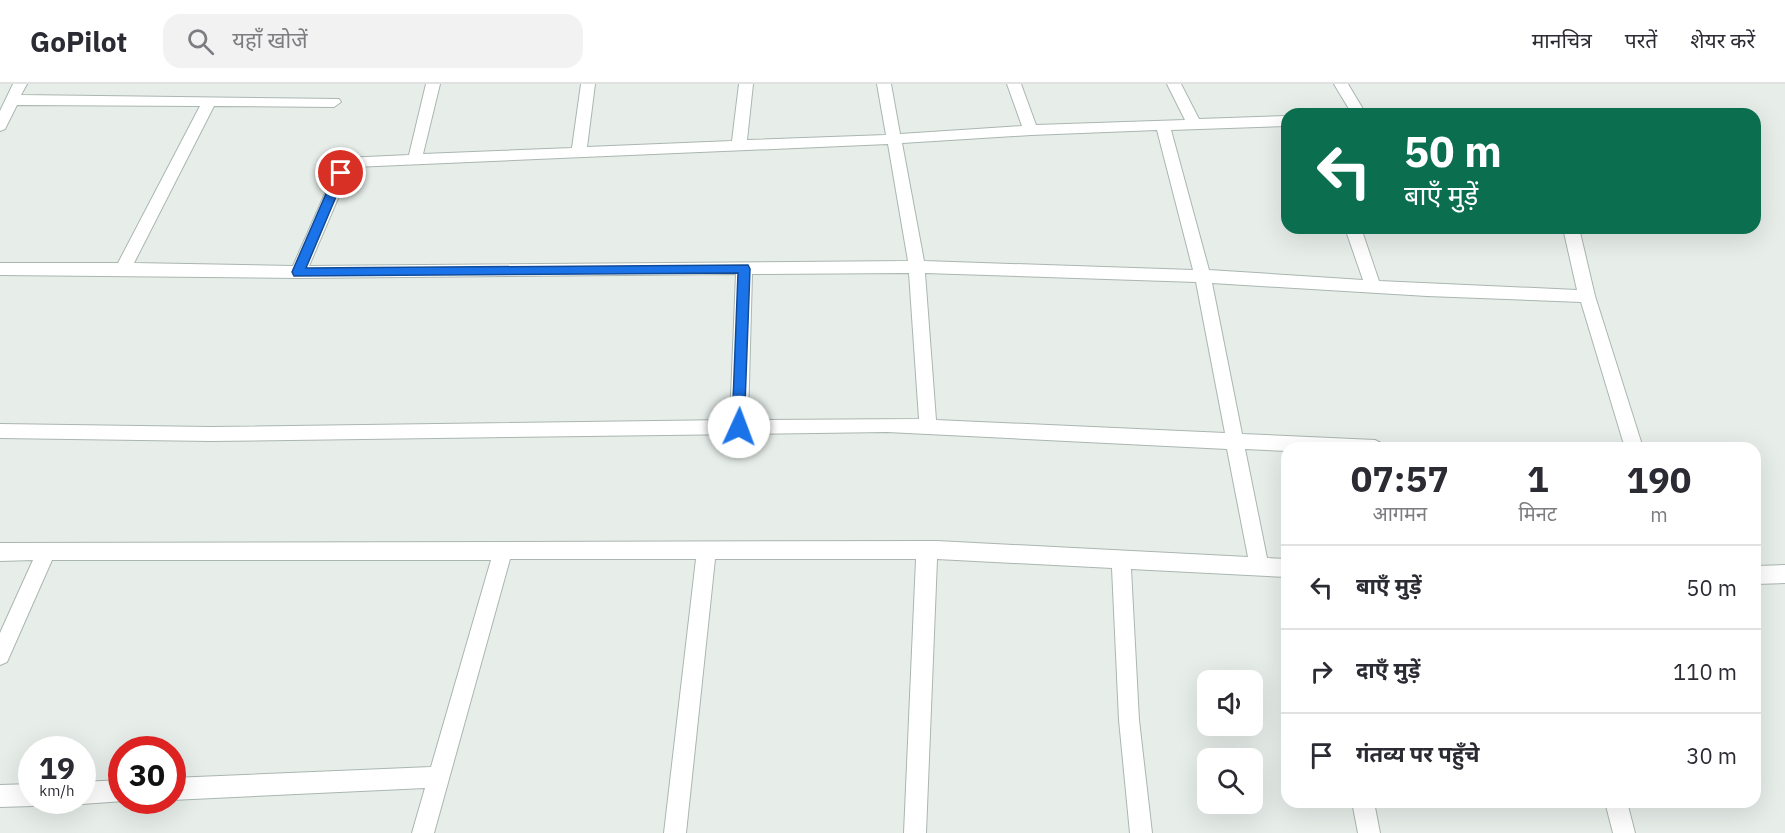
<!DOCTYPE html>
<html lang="hi">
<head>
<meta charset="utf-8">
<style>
	body { margin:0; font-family:"IBM Plex Sans","Noto Sans Devanagari",sans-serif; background:#f2f2f3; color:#2b2b33; height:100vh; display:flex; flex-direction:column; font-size:22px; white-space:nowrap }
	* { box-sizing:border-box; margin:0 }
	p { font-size:20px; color:#7c7c81 }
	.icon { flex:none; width:33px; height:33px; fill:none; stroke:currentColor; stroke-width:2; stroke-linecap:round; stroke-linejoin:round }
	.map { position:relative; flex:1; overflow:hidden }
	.drawer { position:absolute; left:1281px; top:358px; width:480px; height:366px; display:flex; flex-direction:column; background:#fff; border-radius:18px; box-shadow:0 6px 24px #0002 }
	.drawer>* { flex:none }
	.top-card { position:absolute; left:1281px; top:24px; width:480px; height:126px; border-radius:18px; box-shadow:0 6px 24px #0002; background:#0b6e4f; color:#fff; overflow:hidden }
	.controls { position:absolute; left:1197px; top:586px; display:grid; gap:12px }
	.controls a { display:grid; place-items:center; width:66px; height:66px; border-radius:12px; background:#fff; box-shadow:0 6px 24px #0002; font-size:30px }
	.speed { position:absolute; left:18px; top:652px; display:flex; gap:12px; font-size:30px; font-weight:700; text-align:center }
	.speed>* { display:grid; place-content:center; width:78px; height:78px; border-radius:50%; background:#fff; box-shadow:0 6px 24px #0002; line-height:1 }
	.speed small { font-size:15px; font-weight:400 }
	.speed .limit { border:9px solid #d22; background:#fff; color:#111 }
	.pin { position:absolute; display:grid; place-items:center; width:51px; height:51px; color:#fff; margin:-26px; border:3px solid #fff; border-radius:50%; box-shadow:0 2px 6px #0007 }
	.me { position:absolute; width:66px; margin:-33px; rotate:2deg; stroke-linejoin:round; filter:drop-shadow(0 0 4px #0008) }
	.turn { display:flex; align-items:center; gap:21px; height:126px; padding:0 24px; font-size:27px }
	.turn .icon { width:78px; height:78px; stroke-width:2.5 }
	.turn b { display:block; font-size:42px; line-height:51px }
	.eta { display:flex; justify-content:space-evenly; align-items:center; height:102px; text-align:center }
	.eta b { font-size:36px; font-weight:800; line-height:42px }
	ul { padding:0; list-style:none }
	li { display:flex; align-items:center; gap:18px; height:84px; padding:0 24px; border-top:2px solid #e1e1e2 }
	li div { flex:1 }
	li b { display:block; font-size:22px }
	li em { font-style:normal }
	header { display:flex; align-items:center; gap:36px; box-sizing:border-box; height:84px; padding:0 30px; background:#fff; border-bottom:2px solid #e1e1e2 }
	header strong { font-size:28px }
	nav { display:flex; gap:33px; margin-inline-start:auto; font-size:21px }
	.search { width:420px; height:54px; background:#f2f2f3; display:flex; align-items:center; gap:15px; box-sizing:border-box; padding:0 21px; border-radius:18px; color:#7c7c81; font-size:22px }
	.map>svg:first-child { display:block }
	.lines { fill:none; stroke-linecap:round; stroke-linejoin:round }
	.minor-casing { stroke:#aab6b0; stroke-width:2 }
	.minor { fill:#fff; fill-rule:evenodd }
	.route { fill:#1a73e8; stroke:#114b97; stroke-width:1.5 }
</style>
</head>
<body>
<header>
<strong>GoPilot</strong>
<div class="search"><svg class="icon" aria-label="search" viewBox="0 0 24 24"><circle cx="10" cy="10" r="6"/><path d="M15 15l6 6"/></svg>यहाँ खोजें</div>
<nav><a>मानचित्र</a><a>परतें</a><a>शेयर करें</a></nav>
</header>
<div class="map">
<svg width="1785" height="749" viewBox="0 0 1785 749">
	<rect width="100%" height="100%" fill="#e7eeea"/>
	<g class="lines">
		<defs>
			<path id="minor" d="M 13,0 L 27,0 L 21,11 L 339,15 L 341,18 L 334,23 L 214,22 L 134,179 L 293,182 L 334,89 L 345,74 L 409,71 L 426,0 L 440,0 L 423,70 L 572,64 L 581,0 L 595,0 L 587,63 L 732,57 L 739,0 L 753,0 L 747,56 L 886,51 L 877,0 L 891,0 L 900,50 L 1022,42 L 1007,0 L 1021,0 L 1036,41 L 1185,36 L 1167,0 L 1181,0 L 1199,35 L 1287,32 L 1287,42 L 1171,46 L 1209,186 L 1363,196 L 1345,144 L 1361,144 L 1379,197 L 1577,206 L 1563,144 L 1579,144 L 1595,212 L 1643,364 L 1625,364 L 1581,218 L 1427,212 L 1212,199 L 1242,350 L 1375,356 L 1381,359 L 1384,364 L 1287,364 L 1287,367 L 1245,365 L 1267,474 L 1287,475 L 1287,493 L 1131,485 L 1139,636 L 1152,749 L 1130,749 L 1119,636 L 1112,484 L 937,475 L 926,749 L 904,749 L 916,475 L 715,475 L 686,749 L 664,749 L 696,475 L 510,475 L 434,749 L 412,749 L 425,704 L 172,716 L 172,694 L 431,683 L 491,476 L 52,476 L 7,578 L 0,581 L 0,549 L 33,476 L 0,477 L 0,459 L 937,457 L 1248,473 L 1227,365 L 887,348 L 210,357 L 0,354 L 0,340 L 210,343 L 730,336 L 736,190 L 298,194 L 0,191 L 0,179 L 118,179 L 200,22 L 17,21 L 5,45 L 0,47 L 0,27 ZM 1157,46 L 1193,186 L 924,177 L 902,59 L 1031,51 ZM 888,60 L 908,177 L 309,182 L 348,91 L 354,83 ZM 909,189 L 919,335 L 748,336 L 752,190 ZM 925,189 L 1196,198 L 1225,349 L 936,336 Z
				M 1334,0 L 1348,0 L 1366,30 L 1352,30 Z
				M 1785,481 L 1785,499 L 1755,500 L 1755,482 Z
				M 122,696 L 122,717 L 124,717 L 82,720 L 75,717 L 82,717 L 82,698 Z
				M 32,700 L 32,717 L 40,717 L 40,719 L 32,722 L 0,723 L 0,701 Z
				M 1352,718 L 1374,718 L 1380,749 L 1358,749 Z
				M 1605,718 L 1627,718 L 1635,749 L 1613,749 Z"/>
		</defs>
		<!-- minor casing -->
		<use href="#minor" class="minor-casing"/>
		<!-- minor -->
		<use href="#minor" class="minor"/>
	</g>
	<!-- route -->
	<path class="route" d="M 341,85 L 346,89 L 306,184 L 748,181 L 750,185 L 744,347 L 734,347 L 732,343 L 738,189 L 294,192 L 292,188 L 335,89 Z"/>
</svg>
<div class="controls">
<a><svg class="icon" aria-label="sound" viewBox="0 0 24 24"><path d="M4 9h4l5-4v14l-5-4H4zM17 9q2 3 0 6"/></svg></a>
<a><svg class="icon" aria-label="search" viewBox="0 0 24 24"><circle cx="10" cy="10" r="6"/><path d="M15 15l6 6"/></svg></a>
</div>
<div class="speed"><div>19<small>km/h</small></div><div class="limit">30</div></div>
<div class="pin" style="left:341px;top:89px;background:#d93025"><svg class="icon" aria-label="arrive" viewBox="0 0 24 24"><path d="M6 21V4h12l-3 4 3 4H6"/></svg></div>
<svg class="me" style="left:739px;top:343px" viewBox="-20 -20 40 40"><circle r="19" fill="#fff"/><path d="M0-13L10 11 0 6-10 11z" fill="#1a73e8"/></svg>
<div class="top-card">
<div class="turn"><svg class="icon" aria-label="left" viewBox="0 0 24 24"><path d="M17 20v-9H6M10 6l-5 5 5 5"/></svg><div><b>50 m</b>बाएँ मुड़ें</div></div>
</div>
<section class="drawer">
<div class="eta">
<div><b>07:57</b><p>आगमन</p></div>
<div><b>1</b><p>मिनट</p></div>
<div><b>190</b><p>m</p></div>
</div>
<ul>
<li><svg class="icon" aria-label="left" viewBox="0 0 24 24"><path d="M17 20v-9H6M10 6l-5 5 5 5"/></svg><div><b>बाएँ मुड़ें</b></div><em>50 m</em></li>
<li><svg class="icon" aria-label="right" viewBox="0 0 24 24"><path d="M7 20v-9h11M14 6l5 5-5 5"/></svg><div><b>दाएँ मुड़ें</b></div><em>110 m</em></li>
<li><svg class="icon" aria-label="arrive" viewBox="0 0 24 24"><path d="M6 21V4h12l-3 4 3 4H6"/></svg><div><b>गंतव्य पर पहुँचे</b></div><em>30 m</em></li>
</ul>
</section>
</div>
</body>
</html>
